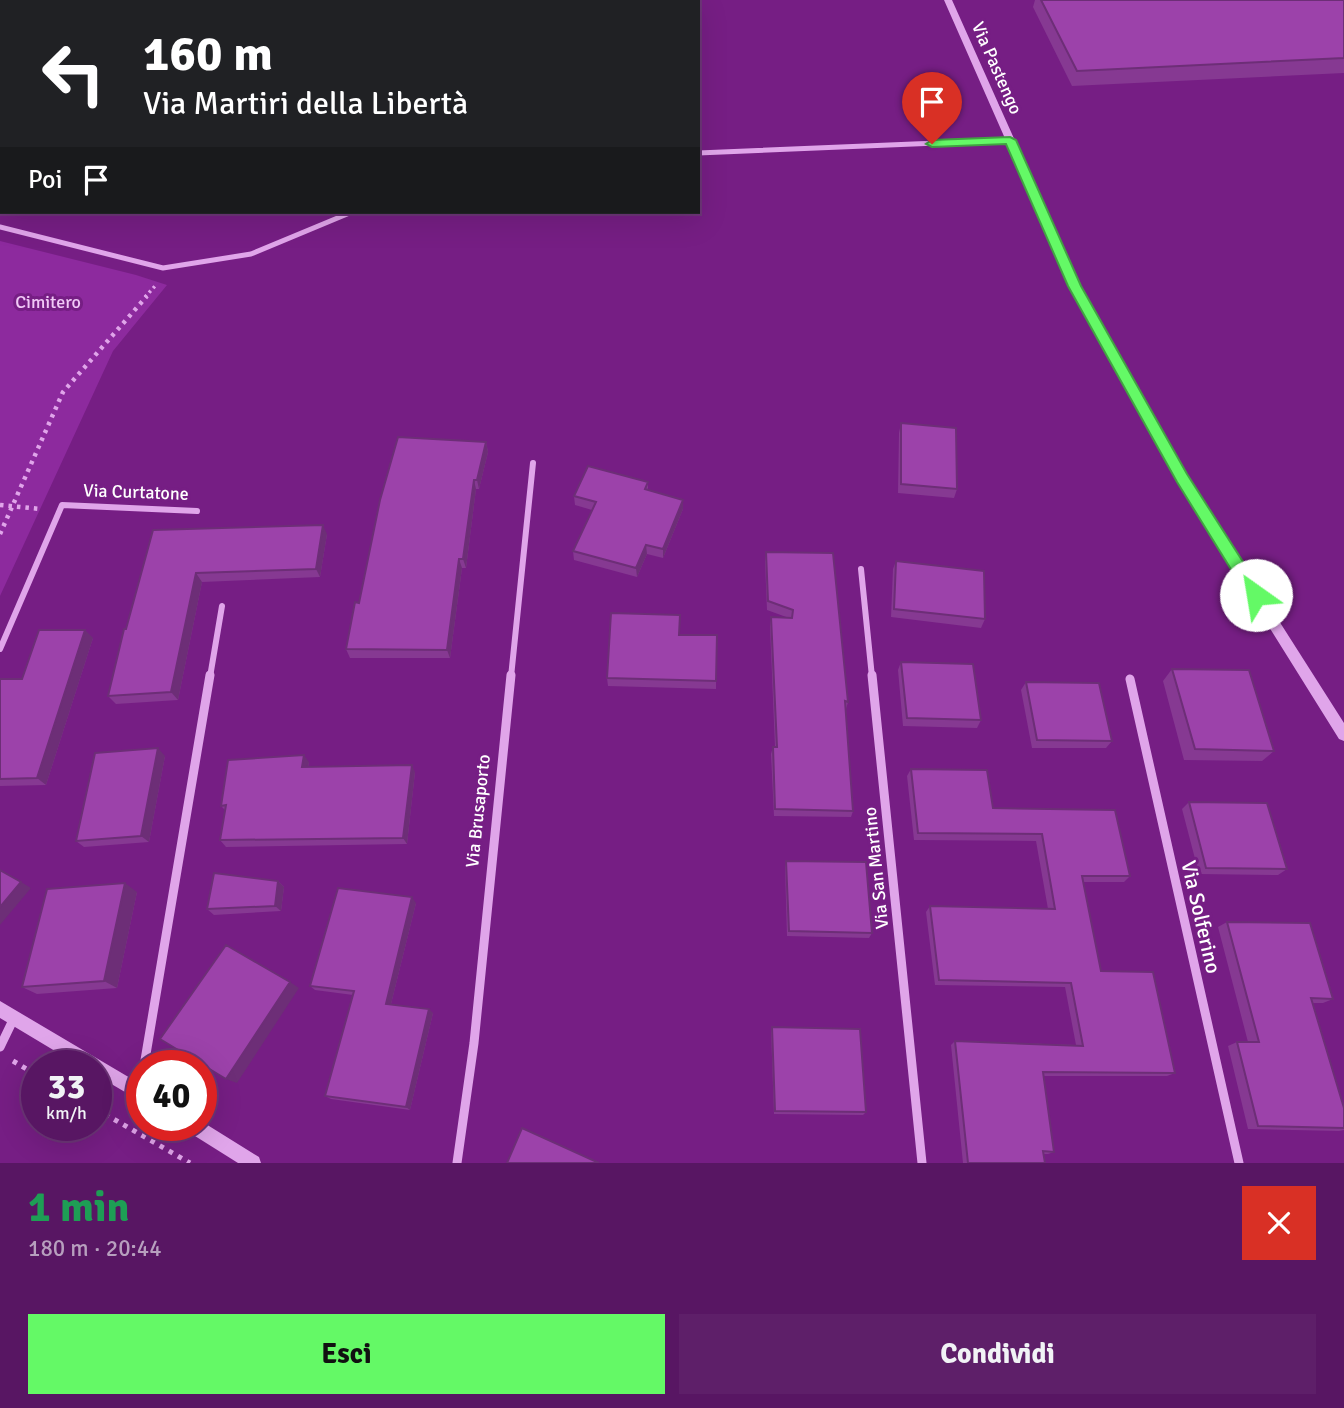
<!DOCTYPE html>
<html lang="it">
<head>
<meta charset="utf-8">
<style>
	body { margin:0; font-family:Signika,sans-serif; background:#5e1f69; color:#f1f3f6; height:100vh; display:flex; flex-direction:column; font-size:26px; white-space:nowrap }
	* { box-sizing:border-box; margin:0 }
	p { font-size:23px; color:#b79fbe }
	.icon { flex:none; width:38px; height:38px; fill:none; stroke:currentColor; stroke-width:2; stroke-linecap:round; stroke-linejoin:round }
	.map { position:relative; height:1163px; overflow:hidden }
	.side { display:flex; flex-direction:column; background:#581663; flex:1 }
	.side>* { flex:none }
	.banner { position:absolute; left:0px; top:0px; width:700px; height:214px; box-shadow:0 7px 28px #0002,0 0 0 2px #6d3578; background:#202124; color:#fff; overflow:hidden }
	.speed { position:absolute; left:21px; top:1050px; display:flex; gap:14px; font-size:35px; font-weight:700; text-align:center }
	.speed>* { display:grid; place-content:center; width:91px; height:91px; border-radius:50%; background:#581663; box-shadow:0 7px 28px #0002,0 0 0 2px #6d3578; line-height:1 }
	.speed small { font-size:18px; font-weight:400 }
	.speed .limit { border:10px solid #d22; background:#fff; color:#111 }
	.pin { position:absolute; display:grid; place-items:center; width:60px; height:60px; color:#fff; margin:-72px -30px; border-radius:50% 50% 50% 0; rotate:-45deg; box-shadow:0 0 7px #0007 }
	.pin .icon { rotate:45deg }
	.me { position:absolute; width:77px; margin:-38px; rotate:328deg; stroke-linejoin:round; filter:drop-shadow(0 0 5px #0008) }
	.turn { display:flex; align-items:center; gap:24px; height:147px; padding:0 28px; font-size:32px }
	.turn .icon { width:91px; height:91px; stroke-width:2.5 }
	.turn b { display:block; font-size:49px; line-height:60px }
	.then { display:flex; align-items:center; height:66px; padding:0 28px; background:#0003; gap:14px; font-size:26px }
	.round { display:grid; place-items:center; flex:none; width:74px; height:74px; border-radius:0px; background:#5e1f69 }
	.overview { display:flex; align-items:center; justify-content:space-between; height:119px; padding:0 28px }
	h1 { font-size:42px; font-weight:700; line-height:52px; color:#1e9e55 }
	.action { display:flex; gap:14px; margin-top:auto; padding:14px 28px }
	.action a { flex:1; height:80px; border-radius:0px; background:#64f966; color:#111; font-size:28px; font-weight:700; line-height:80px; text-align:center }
	.action a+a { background:#5e1f69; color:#f1f3f6 }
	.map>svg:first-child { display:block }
	.green { fill:#8d2a9e }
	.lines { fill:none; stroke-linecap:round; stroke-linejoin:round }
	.path-far2 { stroke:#e0a5ea; stroke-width:3.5; stroke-dasharray:2.5 3.5; stroke-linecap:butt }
	.path-far1 { stroke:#e0a5ea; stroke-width:4.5; stroke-dasharray:3.5 5; stroke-linecap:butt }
	.path { stroke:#e0a5ea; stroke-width:5; stroke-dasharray:4.5 6; stroke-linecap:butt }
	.minor-far2 { stroke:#e0a5ea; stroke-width:5 }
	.minor-far1 { stroke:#e0a5ea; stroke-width:6 }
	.minor { stroke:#e0a5ea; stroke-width:9 }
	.tertiary { fill:#e0a5ea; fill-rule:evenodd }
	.wall { fill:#863992 }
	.shaded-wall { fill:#6d2e77 }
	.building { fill:#9c42aa; stroke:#6d2e77; stroke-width:2 }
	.route { fill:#64f966; stroke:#41a242; stroke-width:2 }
	.labels { text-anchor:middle; stroke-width:6; stroke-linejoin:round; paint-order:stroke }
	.street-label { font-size:18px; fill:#fff; stroke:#761e84 }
	.park-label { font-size:18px; fill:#f1c9f7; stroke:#761e84 }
	.near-street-label { font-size:21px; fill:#fff; stroke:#761e84 }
</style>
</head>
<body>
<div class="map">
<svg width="1344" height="1163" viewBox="0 0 1344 1163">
	<rect width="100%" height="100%" fill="#761e84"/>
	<!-- green -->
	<path class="green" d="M 0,241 L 136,275 L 167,285 L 113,351 L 0,596 Z"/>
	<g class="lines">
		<!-- path-far2 -->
		<path class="path-far2" d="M 145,297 L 156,285"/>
		<!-- path-far1 -->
		<path class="path-far1" d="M 0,505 L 41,509
			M 0,534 L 63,392 L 147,296"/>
		<!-- path -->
		<path class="path" d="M 13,1061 L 37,1075
			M 96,1109 L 190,1163"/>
		<!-- minor-far2 -->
		<path class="minor-far2" d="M 698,153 L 1010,140
			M 0,227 L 163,268 L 251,254 L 352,212"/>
		<!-- minor-far1 -->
		<path class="minor-far1" d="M 861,569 L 872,677
			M 0,649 L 62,505 L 197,511
			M 210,677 L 222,606
			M 511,677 L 533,463"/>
		<!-- minor -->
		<path class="minor" d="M 872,675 L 922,1163
			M 1130,679 L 1239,1163
			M 0,1047 L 14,1018
			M 144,1066 L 210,675
			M 139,1091 L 142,1076
			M 457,1163 L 474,1043 L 511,675"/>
		<!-- tertiary -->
		<path class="tertiary" d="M 944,0 L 952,0 L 1080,286 L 1186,475 L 1344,723 L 1344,741 L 1339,739 L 1178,481 L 1070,286 Z
			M 0,1001 L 142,1085 L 142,1102 L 96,1075 L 96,1066 L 80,1066 L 0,1018 Z
			M 201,1121 L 259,1157 L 261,1163 L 238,1163 L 187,1131 L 185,1125 L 201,1125 Z"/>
	</g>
	<!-- wall -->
	<path class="wall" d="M 1035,0 L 1344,0 L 1344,73 L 1072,86 L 1033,7 Z
		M 901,423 L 957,489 L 954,498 L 898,493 L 899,433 Z
		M 486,442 L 488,452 L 479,489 L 476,489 L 466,568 L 462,568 L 450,658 L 350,658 L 346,649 L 359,603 Z
		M 648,482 L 648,490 L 683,509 L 663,558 L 647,554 L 637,577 L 574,560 L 573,551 L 592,510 L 575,505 L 574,496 Z
		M 153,530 L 327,534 L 320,577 L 202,582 L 178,700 L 116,704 L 108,696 Z
		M 766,552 L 848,702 L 846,709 L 853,811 L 851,817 L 774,816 L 771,754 L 773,747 L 775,747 L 770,626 L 771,617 L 789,618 L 767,610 L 765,561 Z
		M 896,561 L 985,619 L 981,628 L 891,617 L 893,569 Z
		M 679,635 L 716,681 L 716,689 L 608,686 L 607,678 Z
		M 93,638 L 46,785 L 0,786 L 0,679 L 22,679 Z
		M 901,662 L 981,720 L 977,728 L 903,726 L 898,670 Z
		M 1172,669 L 1274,751 L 1262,761 L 1184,760 L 1163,681 Z
		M 1026,682 L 1112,741 L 1106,748 L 1032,748 L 1021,690 Z
		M 165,756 L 149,842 L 84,847 L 76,841 Z
		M 309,762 L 308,767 L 415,772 L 407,844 L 226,847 L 220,840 L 225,810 L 221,806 Z
		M 911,769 L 993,808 L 1130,876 L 1124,882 L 1083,882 L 1101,971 L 1175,1073 L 1167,1076 L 1043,1076 L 1054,1152 L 1048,1154 L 1043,1154 L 1045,1163 L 963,1163 L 951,1045 L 955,1041 L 1076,1045 L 1065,987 L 935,985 L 926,912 L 930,906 L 1048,909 L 1036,841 L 914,840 L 907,776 Z
		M 1189,802 L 1287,869 L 1278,875 L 1199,874 L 1182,809 Z
		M 786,861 L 872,933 L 869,938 L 787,936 L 785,867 Z
		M 278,881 L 284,887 L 281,911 L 214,915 L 207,909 Z
		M 137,892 L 117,988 L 37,994 L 22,987 Z
		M 416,903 L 391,1004 L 433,1013 L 410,1110 L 331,1099 L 325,1096 L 353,995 L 315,990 L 310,986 Z
		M 1227,922 L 1333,999 L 1323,1003 L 1313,1003 L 1344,1108 L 1344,1130 L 1339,1131 L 1248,1129 L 1228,1046 L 1237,1042 L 1248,1042 L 1218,927 Z
		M 772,1027 L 866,1112 L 863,1115 L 774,1114 L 771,1031 Z"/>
	<!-- shaded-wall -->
	<path class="shaded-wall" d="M 486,442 L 488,452 L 479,489 L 477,480 Z
		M 474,480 L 476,489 L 466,568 L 463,559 Z
		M 683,500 L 683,509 L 663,558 L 663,549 Z
		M 323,525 L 327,534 L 320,577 L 316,569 Z
		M 646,545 L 647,554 L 637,577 L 636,568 Z
		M 459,559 L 462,568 L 450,658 L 447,650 Z
		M 196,573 L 202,582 L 178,700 L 171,692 Z
		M 85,630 L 93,638 L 46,785 L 37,778 Z
		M 158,748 L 165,756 L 149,842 L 141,836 Z
		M 304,755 L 309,762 L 307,774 L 302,767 Z
		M 412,765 L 415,772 L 407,844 L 403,838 Z
		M 278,881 L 284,887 L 281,911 L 275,906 Z
		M 21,882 L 31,888 L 0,925 L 0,907 Z
		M 125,883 L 137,892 L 117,988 L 104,981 Z
		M 412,897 L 416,903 L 390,1008 L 386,1004 Z
		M 290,982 L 299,988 L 237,1083 L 226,1079 Z
		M 429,1009 L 433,1013 L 410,1110 L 406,1107 Z"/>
	<!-- building -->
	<path class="building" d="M 1041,0 L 1344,0 L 1344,58 L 1077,71 Z
		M 901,423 L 956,428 L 957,489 L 901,484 Z
		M 398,437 L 486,442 L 477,480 L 474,480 L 463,559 L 459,559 L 447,650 L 346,649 L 355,602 L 359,603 L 380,500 Z
		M 588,466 L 648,482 L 645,489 L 683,500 L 663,549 L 646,545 L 636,568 L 573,551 L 596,502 L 574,496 Z
		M 323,525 L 316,569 L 196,573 L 171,692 L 108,696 L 124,629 L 126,629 L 153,530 Z
		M 766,552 L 833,553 L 848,702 L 845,701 L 853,811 L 775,809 L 773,747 L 777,747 L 771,617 L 792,618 L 793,610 L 768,601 Z
		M 896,561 L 984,571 L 985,619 L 894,609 Z
		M 611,613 L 680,615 L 679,635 L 717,635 L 716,681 L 607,678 Z
		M 39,630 L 85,630 L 37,778 L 0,779 L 0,679 L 22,679 Z
		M 901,662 L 973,664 L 981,720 L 907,718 Z
		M 1172,669 L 1249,670 L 1274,751 L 1195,749 Z
		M 1026,682 L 1099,683 L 1112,741 L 1037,740 Z
		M 158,748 L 141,836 L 76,841 L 95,753 Z
		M 304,755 L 302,767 L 412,765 L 403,838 L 220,840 L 226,805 L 221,806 L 228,760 Z
		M 911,769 L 987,770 L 993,808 L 1115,810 L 1130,876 L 1082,876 L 1101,971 L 1153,972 L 1175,1073 L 1043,1072 L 1054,1152 L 1043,1151 L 1045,1163 L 968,1163 L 955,1041 L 1083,1046 L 1071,983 L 939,980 L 930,906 L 1055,909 L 1042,834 L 918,833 Z
		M 1189,802 L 1267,803 L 1287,869 L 1206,868 Z
		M 786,861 L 866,862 L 872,933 L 789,931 Z
		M 0,870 L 21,882 L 0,907 Z
		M 214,873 L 278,881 L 275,906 L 207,909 Z
		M 125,883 L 104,981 L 22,987 L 47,889 Z
		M 338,888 L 412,897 L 386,1004 L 429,1009 L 406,1107 L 325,1096 L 354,991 L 310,986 Z
		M 1227,922 L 1310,923 L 1333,999 L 1311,998 L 1344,1108 L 1344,1128 L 1258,1126 L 1237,1042 L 1259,1042 Z
		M 226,945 L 290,982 L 226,1079 L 160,1039 Z
		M 772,1027 L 860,1029 L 866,1112 L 775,1111 Z
		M 522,1128 L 599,1163 L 507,1163 Z"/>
	<!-- route -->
	<path class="route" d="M 1010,137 L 1016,140 L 1081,286 L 1187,474 L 1261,590 L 1264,595 L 1261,600 L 1250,600 L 1177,482 L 1068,286 L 1006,144 L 932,147 L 926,144 L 932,140 Z"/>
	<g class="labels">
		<!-- street labels -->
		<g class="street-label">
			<text transform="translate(997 68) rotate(66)" y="6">Via Pastengo</text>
			<text transform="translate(136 492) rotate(2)" y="6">Via Curtatone</text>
			<text transform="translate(478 811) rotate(-84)" y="6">Via Brusaporto</text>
			<text transform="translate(876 868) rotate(-96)" y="6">Via San Martino</text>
		</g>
		<!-- park labels -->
		<g class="park-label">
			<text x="48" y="308">Cimitero</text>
		</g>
		<!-- near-street labels -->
		<g class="near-street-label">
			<text transform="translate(1201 917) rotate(77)" y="7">Via Solferino</text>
		</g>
	</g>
</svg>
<div class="speed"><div>33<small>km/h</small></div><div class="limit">40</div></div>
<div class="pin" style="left:932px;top:144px;background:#d93025"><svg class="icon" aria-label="arrive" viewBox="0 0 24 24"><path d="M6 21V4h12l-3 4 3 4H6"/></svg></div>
<svg class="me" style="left:1256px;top:595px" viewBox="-20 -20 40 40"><circle r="19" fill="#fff"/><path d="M0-13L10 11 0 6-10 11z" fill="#64f966"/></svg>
<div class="banner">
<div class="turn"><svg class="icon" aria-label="left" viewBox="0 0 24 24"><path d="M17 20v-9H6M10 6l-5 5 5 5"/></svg><div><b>160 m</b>Via Martiri della Libertà</div></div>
<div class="then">Poi<svg class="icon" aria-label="arrive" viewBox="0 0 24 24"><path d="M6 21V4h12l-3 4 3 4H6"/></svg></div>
</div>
</div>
<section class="side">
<div class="overview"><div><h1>1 min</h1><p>180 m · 20:44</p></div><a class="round" style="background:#d93025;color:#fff"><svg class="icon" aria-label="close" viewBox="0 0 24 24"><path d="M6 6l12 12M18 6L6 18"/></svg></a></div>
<div class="action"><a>Esci</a><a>Condividi</a></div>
</section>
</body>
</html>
